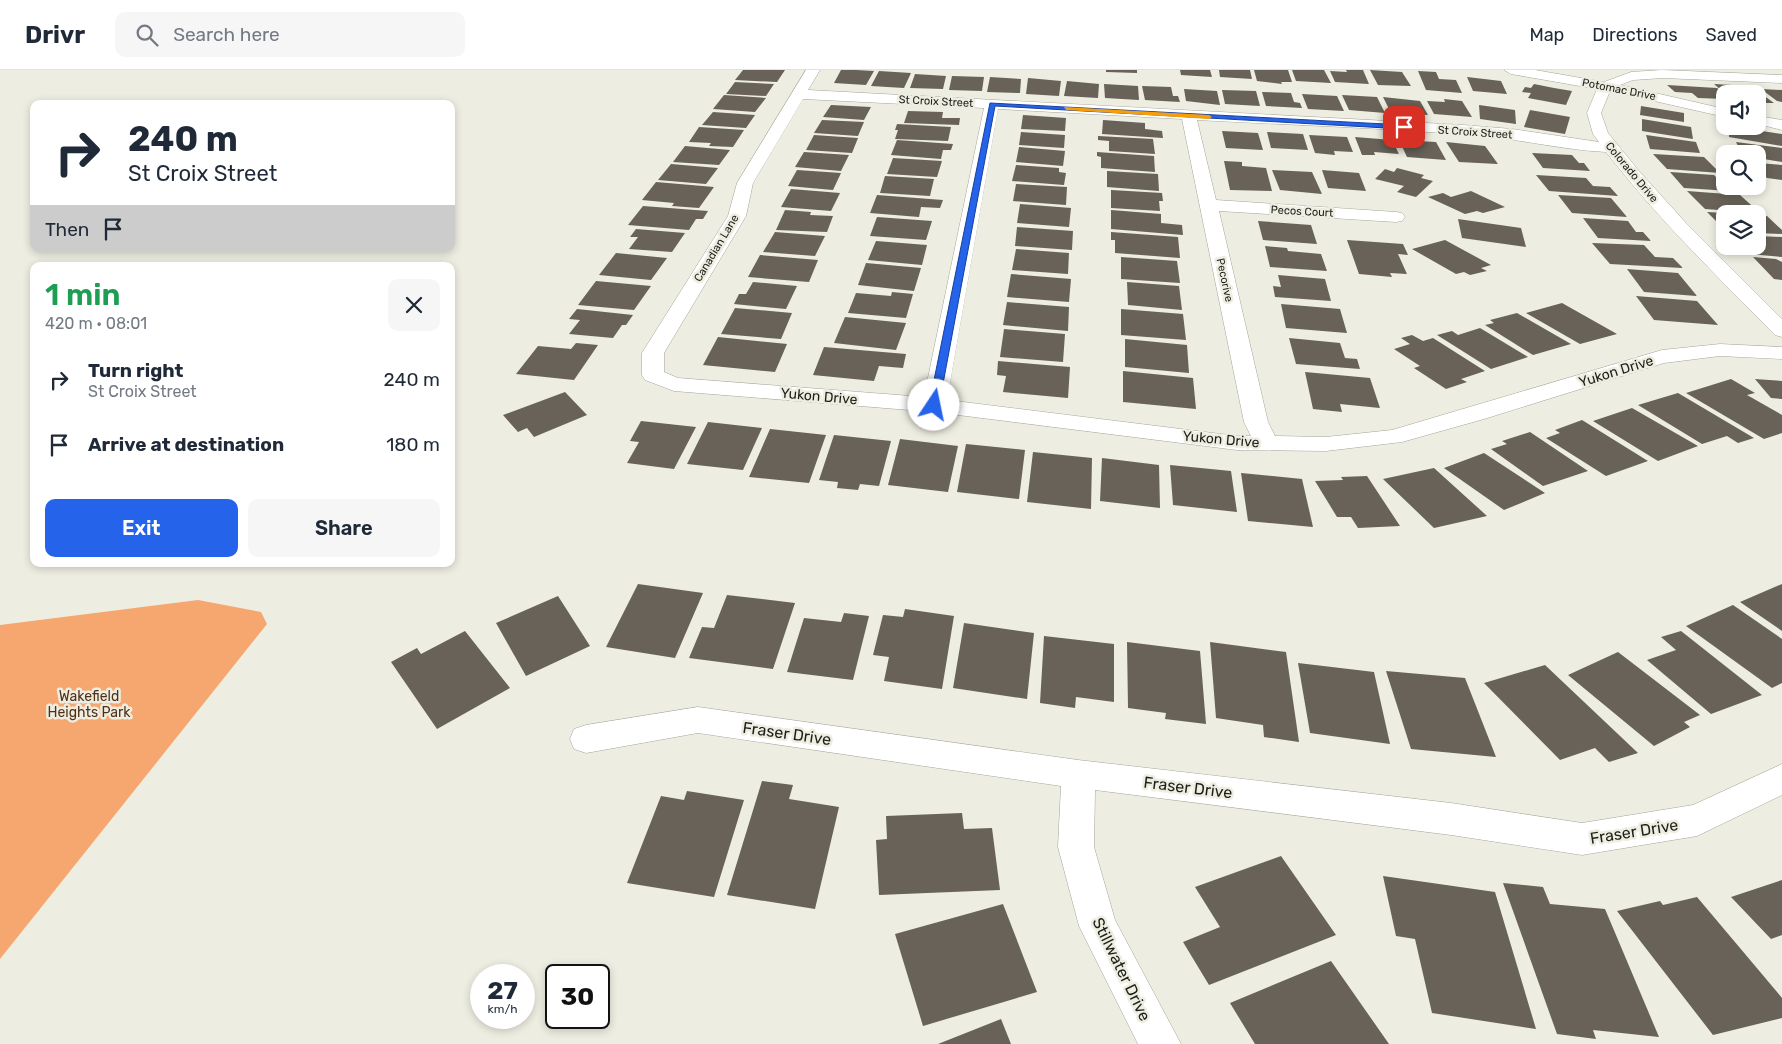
<!DOCTYPE html>
<html lang="en">
<head>
<meta charset="utf-8">
<style>
	body { margin:0; font-family:Rubik,sans-serif; background:#f6f6f7; color:#1f2937; height:100vh; display:flex; flex-direction:column; font-size:19px; white-space:nowrap }
	* { box-sizing:border-box; margin:0 }
	p { font-size:16px; color:#747a83 }
	.icon { flex:none; width:28px; height:28px; fill:none; stroke:currentColor; stroke-width:2; stroke-linecap:round; stroke-linejoin:round }
	.map { position:relative; flex:1; overflow:hidden }
	.drawer { position:absolute; left:30px; top:192px; width:425px; height:305px; display:flex; flex-direction:column; background:#fff; border-radius:10px; box-shadow:0 2px 8px #0003 }
	.drawer>* { flex:none }
	.top-card { position:absolute; left:30px; top:30px; width:425px; height:152px; border-radius:10px; box-shadow:0 2px 8px #0003; background:#fff; color:#1f2937; overflow:hidden }
	.tools { position:absolute; left:1716px; top:15px; display:grid; gap:10px }
	.tools a { display:grid; place-items:center; width:50px; height:50px; border-radius:10px; background:#fff; box-shadow:0 2px 8px #0003; font-size:25px }
	.speed { position:absolute; left:470px; top:894px; display:flex; gap:10px; font-size:25px; font-weight:700; text-align:center }
	.speed>* { display:grid; place-content:center; width:65px; height:65px; border-radius:50%; background:#fff; box-shadow:0 2px 8px #0003; line-height:1 }
	.speed small { font-size:12px; font-weight:400 }
	.speed .limit { border:2px solid #111; border-radius:8px; background:#fff; color:#111 }
	.pin { position:absolute; display:grid; place-items:center; width:42px; height:42px; color:#fff; margin:-21px; border-radius:10px; box-shadow:0 2px 8px #0006 }
	.me { position:absolute; width:55px; margin:-28px; rotate:11deg; stroke-linejoin:round; filter:drop-shadow(0 0 4px #0008) }
	.turn { display:flex; align-items:center; gap:18px; height:105px; padding:0 15px; font-size:22px }
	.turn .icon { width:65px; height:65px; stroke-width:2.5 }
	.turn b { display:block; font-size:35px; line-height:42px }
	.then { display:flex; align-items:center; height:48px; padding:0 15px; background:#0003; gap:10px; font-size:19px }
	.round { display:grid; place-items:center; flex:none; width:52px; height:52px; border-radius:10px; background:#f6f6f7 }
	.headline { display:flex; align-items:center; justify-content:space-between; height:85px; padding:0 15px }
	h1 { font-size:30px; font-weight:600; line-height:38px; color:#1e9e55 }
	.button { display:flex; gap:10px; margin-top:auto; padding:10px 15px }
	.button a { flex:1; height:58px; border-radius:10px; background:#2563eb; color:#fff; font-size:20px; font-weight:600; line-height:58px; text-align:center }
	.button a+a { background:#f6f6f7; color:#1f2937 }
	ul { padding:0; list-style:none }
	li { display:flex; align-items:center; gap:15px; height:65px; padding:0 15px }
	li div { flex:1 }
	li b { display:block; font-size:19px }
	li em { font-style:normal }
	header { display:flex; align-items:center; gap:30px; box-sizing:border-box; height:70px; padding:0 25px; background:#fff; border-bottom:1px solid #e0e1e3 }
	header strong { font-size:24px }
	nav { display:flex; gap:28px; margin-inline-start:auto; font-size:18px }
	.search { width:350px; height:45px; background:#f6f6f7; display:flex; align-items:center; gap:12px; box-sizing:border-box; padding:0 18px; border-radius:10px; color:#747a83; font-size:19px }
	.map>svg:first-child { display:block }
	.green { fill:#f6a770 }
	.building { fill:#686258 }
	.lines { fill:none; stroke-linecap:round; stroke-linejoin:round }
	.minor-casing { stroke:#a5a599; stroke-width:1 }
	.minor { fill:#fff; fill-rule:evenodd }
	.route { fill:#2563eb; stroke:#184099 }
	.slow { fill:#f59e0b }
	.labels { text-anchor:middle; stroke-width:5; stroke-linejoin:round; paint-order:stroke }
	.far-street-label { font-size:11px; fill:#1e1e19; stroke:#edede1 }
	.street-label { font-size:14px; fill:#1e1e19; stroke:#edede1 }
	.park-label { font-size:14px; fill:#523018; stroke:#edede1 }
	.near-street-label { font-size:16px; fill:#1e1e19; stroke:#edede1 }
</style>
</head>
<body>
<header>
<strong>Drivr</strong>
<div class="search"><svg class="icon" aria-label="search" viewBox="0 0 24 24"><circle cx="10" cy="10" r="6"/><path d="M15 15l6 6"/></svg>Search here</div>
<nav><a>Map</a><a>Directions</a><a>Saved</a></nav>
</header>
<div class="map">
<svg width="1782" height="974" viewBox="0 0 1782 974">
	<rect width="100%" height="100%" fill="#edede1"/>
	<!-- green -->
	<path class="green" d="M 198,530 L 261,542 L 267,554 L 0,889 L 0,555 Z"/>
	<!-- building -->
	<path class="building" d="M 743,0 L 785,0 L 777,12 L 735,10 Z
		M 841,0 L 856,0 L 874,1 L 866,15 L 834,13 Z
		M 1106,0 L 1137,0 L 1137,3 L 1106,2 Z
		M 1180,0 L 1210,0 L 1212,7 L 1181,5 Z
		M 1219,0 L 1250,0 L 1252,9 L 1220,7 Z
		M 1254,0 L 1288,0 L 1292,12 L 1281,12 L 1282,14 L 1257,11 Z
		M 1292,0 L 1324,0 L 1331,13 L 1296,11 Z
		M 1346,0 L 1363,0 L 1369,14 L 1335,12 L 1330,1 L 1347,2 Z
		M 1370,0 L 1402,2 L 1411,16 L 1378,15 Z
		M 879,1 L 911,3 L 904,18 L 871,16 Z
		M 1418,1 L 1436,2 L 1439,9 L 1456,10 L 1462,23 L 1426,20 Z
		M 915,4 L 946,6 L 943,19 L 910,18 Z
		M 952,6 L 984,7 L 982,21 L 949,20 Z
		M 990,7 L 1021,9 L 1020,23 L 987,22 Z
		M 1467,7 L 1501,11 L 1507,24 L 1473,21 Z
		M 1028,8 L 1061,11 L 1059,26 L 1026,24 Z
		M 1067,11 L 1099,14 L 1098,28 L 1064,26 Z
		M 735,12 L 774,14 L 766,26 L 726,24 Z
		M 1104,14 L 1138,16 L 1139,30 L 1105,28 Z
		M 1534,14 L 1554,18 L 1572,21 L 1566,35 L 1528,28 L 1531,23 L 1522,22 L 1525,17 L 1531,18 Z
		M 1714,14 L 1732,15 L 1738,19 L 1756,20 L 1774,33 L 1758,33 L 1758,24 L 1726,24 Z
		M 1667,15 L 1717,18 L 1725,24 L 1725,29 L 1698,28 L 1692,23 L 1675,22 Z
		M 1142,16 L 1171,17 L 1173,26 L 1178,26 L 1180,32 L 1145,30 Z
		M 1184,19 L 1217,21 L 1220,35 L 1186,31 Z
		M 1761,19 L 1782,20 L 1782,32 L 1777,31 Z
		M 1222,20 L 1256,21 L 1260,36 L 1225,34 Z
		M 1262,22 L 1291,23 L 1294,32 L 1300,33 L 1302,38 L 1266,36 Z
		M 1302,24 L 1337,26 L 1344,41 L 1308,39 Z
		M 724,25 L 766,28 L 755,42 L 713,39 Z
		M 1342,25 L 1377,27 L 1385,43 L 1349,40 Z
		M 1383,27 L 1420,31 L 1428,45 L 1391,43 Z
		M 1444,29 L 1462,31 L 1472,47 L 1434,44 L 1427,31 L 1445,32 Z
		M 831,35 L 871,37 L 864,50 L 823,47 Z
		M 1479,35 L 1515,40 L 1516,54 L 1480,49 Z
		M 1641,36 L 1684,43 L 1684,52 L 1640,45 Z
		M 1530,40 L 1570,47 L 1565,64 L 1524,57 Z
		M 908,41 L 943,42 L 942,48 L 960,48 L 959,55 L 904,53 Z
		M 713,42 L 755,45 L 746,58 L 702,55 Z
		M 1023,45 L 1066,48 L 1065,61 L 1021,59 Z
		M 1642,49 L 1691,57 L 1693,69 L 1642,61 Z
		M 822,50 L 864,52 L 858,66 L 814,63 Z
		M 1103,50 L 1145,53 L 1145,59 L 1162,61 L 1163,68 L 1102,64 Z
		M 897,54 L 951,57 L 948,71 L 895,69 L 898,60 L 895,60 Z
		M 1729,56 L 1782,64 L 1782,76 L 1729,67 Z
		M 699,57 L 744,60 L 733,77 L 709,76 L 711,73 L 689,72 Z
		M 1222,61 L 1258,63 L 1263,80 L 1226,78 Z
		M 1021,62 L 1065,65 L 1064,78 L 1019,75 Z
		M 1267,62 L 1303,64 L 1308,80 L 1271,78 Z
		M 814,65 L 858,68 L 852,83 L 806,80 Z
		M 1309,65 L 1347,67 L 1353,82 L 1334,81 L 1335,85 L 1315,83 Z
		M 1646,65 L 1696,72 L 1700,83 L 1650,79 Z
		M 1098,66 L 1153,69 L 1155,84 L 1109,81 L 1109,71 L 1098,70 Z
		M 1355,67 L 1392,70 L 1399,84 L 1374,82 L 1375,85 L 1362,85 Z
		M 897,70 L 953,74 L 951,80 L 943,80 L 941,89 L 891,85 Z
		M 1399,70 L 1436,72 L 1446,90 L 1407,87 Z
		M 1446,72 L 1485,76 L 1498,94 L 1459,92 Z
		M 1736,72 L 1782,78 L 1782,92 L 1758,88 L 1758,84 L 1742,84 Z
		M 685,76 L 730,80 L 719,95 L 673,92 Z
		M 1019,77 L 1065,81 L 1063,96 L 1016,92 Z
		M 804,82 L 849,85 L 841,101 L 795,97 Z
		M 1097,82 L 1154,86 L 1155,102 L 1101,98 L 1101,87 L 1097,86 Z
		M 1532,83 L 1572,85 L 1579,93 L 1584,93 L 1590,101 L 1543,98 Z
		M 1653,84 L 1704,87 L 1720,103 L 1667,99 Z
		M 893,88 L 942,91 L 937,107 L 887,104 Z
		M 1224,91 L 1242,92 L 1242,96 L 1266,98 L 1272,121 L 1230,120 Z
		M 1758,93 L 1782,95 L 1782,110 L 1767,108 L 1758,99 Z
		M 671,94 L 718,98 L 706,114 L 658,110 Z
		M 1016,95 L 1059,98 L 1059,102 L 1066,103 L 1064,115 L 1012,111 Z
		M 1397,98 L 1424,105 L 1421,108 L 1433,111 L 1416,127 L 1397,122 L 1404,116 L 1375,109 L 1385,99 L 1394,102 Z
		M 797,100 L 841,103 L 833,120 L 788,116 Z
		M 1272,100 L 1312,102 L 1322,124 L 1280,120 Z
		M 1322,100 L 1359,103 L 1366,121 L 1328,118 Z
		M 1107,101 L 1158,104 L 1159,121 L 1107,117 Z
		M 1670,102 L 1714,105 L 1730,121 L 1684,118 Z
		M 1536,105 L 1586,108 L 1593,116 L 1610,117 L 1618,126 L 1549,121 Z
		M 885,106 L 934,109 L 930,126 L 880,123 Z
		M 656,112 L 714,117 L 699,138 L 672,136 L 674,133 L 642,130 Z
		M 1016,114 L 1067,117 L 1066,135 L 1013,131 Z
		M 791,119 L 840,123 L 831,141 L 781,137 Z
		M 1111,120 L 1162,123 L 1163,131 L 1159,131 L 1160,141 L 1111,138 Z
		M 1471,121 L 1505,137 L 1483,143 L 1477,141 L 1465,144 L 1428,127 L 1443,123 L 1451,127 Z
		M 1687,121 L 1740,125 L 1760,143 L 1705,139 Z
		M 877,125 L 943,130 L 940,138 L 921,137 L 919,147 L 870,143 Z
		M 1558,125 L 1611,128 L 1627,147 L 1572,143 Z
		M 1020,134 L 1071,138 L 1069,157 L 1017,153 Z
		M 643,136 L 708,141 L 703,149 L 696,149 L 689,160 L 628,155 Z
		M 785,140 L 811,142 L 810,145 L 833,146 L 827,162 L 776,160 Z
		M 1111,140 L 1161,144 L 1161,153 L 1182,155 L 1183,165 L 1111,159 Z
		M 1707,142 L 1725,143 L 1725,160 Z
		M 1758,145 L 1767,146 L 1782,160 L 1782,164 L 1758,163 Z
		M 877,147 L 932,151 L 926,170 L 870,166 Z
		M 1583,148 L 1628,151 L 1636,162 L 1643,162 L 1651,171 L 1598,168 Z
		M 1458,149 L 1521,158 L 1526,177 L 1462,168 Z
		M 1258,151 L 1311,155 L 1317,174 L 1263,170 Z
		M 1017,157 L 1073,161 L 1072,180 L 1015,176 Z
		M 636,159 L 685,163 L 672,182 L 629,179 L 638,167 L 630,167 Z
		M 775,162 L 825,166 L 815,186 L 763,182 Z
		M 1111,162 L 1178,167 L 1180,188 L 1115,183 L 1115,170 L 1111,170 Z
		M 1758,166 L 1782,167 L 1782,187 L 1749,184 L 1741,176 L 1758,176 Z
		M 1347,170 L 1403,174 L 1408,185 L 1398,184 L 1407,204 L 1390,203 L 1392,207 L 1359,204 Z
		M 1445,170 L 1491,195 L 1481,198 L 1487,201 L 1470,205 L 1464,202 L 1456,204 L 1412,179 Z
		M 876,171 L 927,175 L 922,195 L 868,190 Z
		M 1592,173 L 1644,175 L 1655,187 L 1673,188 L 1683,198 L 1610,194 Z
		M 1265,176 L 1287,178 L 1288,181 L 1321,184 L 1327,201 L 1270,197 Z
		M 1016,179 L 1069,183 L 1068,204 L 1012,200 Z
		M 616,183 L 667,188 L 651,210 L 599,205 Z
		M 760,185 L 818,190 L 809,212 L 748,207 Z
		M 1121,187 L 1177,191 L 1180,213 L 1121,209 Z
		M 1753,187 L 1776,189 L 1782,192 L 1782,210 L 1774,209 Z
		M 866,193 L 921,198 L 914,221 L 858,215 Z
		M 1627,199 L 1678,203 L 1697,226 L 1644,222 Z
		M 1011,204 L 1071,209 L 1069,232 L 1007,227 Z
		M 1278,205 L 1325,209 L 1331,231 L 1275,227 L 1273,216 L 1281,217 Z
		M 596,211 L 651,216 L 634,240 L 578,235 Z
		M 753,212 L 797,216 L 786,239 L 734,234 L 739,224 L 746,224 Z
		M 1127,212 L 1179,216 L 1182,240 L 1128,235 Z
		M 892,222 L 913,224 L 906,248 L 848,243 L 856,223 L 891,226 Z
		M 1636,226 L 1697,231 L 1718,255 L 1654,250 Z
		M 1007,232 L 1069,237 L 1068,261 L 1003,255 Z
		M 1562,233 L 1617,264 L 1580,274 L 1526,243 Z
		M 1281,234 L 1340,239 L 1347,263 L 1286,258 Z
		M 735,238 L 792,243 L 781,269 L 721,264 Z
		M 577,239 L 633,245 L 626,255 L 622,255 L 613,268 L 569,264 L 580,250 L 569,249 Z
		M 1121,239 L 1183,244 L 1186,270 L 1121,265 Z
		M 1517,243 L 1571,274 L 1533,285 L 1485,255 L 1494,253 L 1490,250 Z
		M 845,247 L 906,253 L 896,280 L 834,273 Z
		M 1480,258 L 1528,287 L 1491,299 L 1437,265 L 1452,261 L 1458,265 Z
		M 1004,259 L 1065,264 L 1063,292 L 1000,287 Z
		M 1412,265 L 1423,271 L 1433,268 L 1485,301 L 1461,309 L 1467,312 L 1446,319 L 1414,298 L 1420,296 L 1394,279 L 1410,274 L 1401,268 Z
		M 718,267 L 787,274 L 775,302 L 703,295 Z
		M 1289,268 L 1340,273 L 1345,288 L 1357,289 L 1360,299 L 1296,294 Z
		M 1125,269 L 1187,275 L 1189,303 L 1125,297 Z
		M 576,273 L 598,275 L 574,310 L 516,304 L 538,276 L 571,279 Z
		M 824,277 L 906,284 L 903,298 L 879,296 L 874,311 L 813,305 Z
		M 998,291 L 1070,297 L 1068,328 L 1003,322 L 1006,306 L 997,305 Z
		M 1123,301 L 1193,308 L 1196,339 L 1123,332 Z
		M 1305,302 L 1370,308 L 1380,338 L 1340,334 L 1342,342 L 1313,339 Z
		M 1731,309 L 1755,323 L 1747,325 L 1782,345 L 1782,363 L 1764,369 L 1686,323 Z
		M 1755,309 L 1782,311 L 1782,329 L 1771,328 Z
		M 565,322 L 587,345 L 534,367 L 527,358 L 518,362 L 503,345 Z
		M 1678,323 L 1754,368 L 1738,373 L 1727,366 L 1702,374 L 1638,335 Z
		M 1632,338 L 1698,376 L 1658,391 L 1593,351 Z
		M 1582,350 L 1648,391 L 1606,406 L 1546,368 L 1560,363 L 1555,360 Z
		M 641,351 L 696,357 L 674,399 L 627,393 L 639,372 L 630,371 Z
		M 708,352 L 762,358 L 743,400 L 687,394 Z
		M 770,359 L 826,365 L 809,413 L 749,407 Z
		M 1530,362 L 1588,401 L 1543,416 L 1491,379 L 1507,374 L 1502,371 Z
		M 834,365 L 891,371 L 879,416 L 860,414 L 858,420 L 837,418 L 838,412 L 819,410 Z
		M 900,369 L 958,376 L 948,422 L 888,415 Z
		M 966,374 L 1025,380 L 1019,429 L 957,422 Z
		M 1033,382 L 1092,388 L 1091,439 L 1027,432 Z
		M 1484,383 L 1545,423 L 1504,440 L 1444,398 Z
		M 1102,388 L 1159,395 L 1160,438 L 1100,431 Z
		M 1170,395 L 1231,401 L 1237,442 L 1173,435 Z
		M 1434,398 L 1487,446 L 1434,458 L 1383,409 Z
		M 1241,403 L 1302,409 L 1313,457 L 1248,451 Z
		M 1367,406 L 1400,456 L 1358,458 L 1351,447 L 1337,447 L 1315,411 L 1343,410 L 1341,407 Z
		M 638,514 L 703,523 L 675,588 L 606,577 Z
		M 1782,514 L 1782,561 L 1740,532 Z
		M 727,525 L 795,533 L 773,599 L 689,588 L 702,557 L 714,558 Z
		M 558,526 L 590,576 L 526,606 L 496,553 Z
		M 1733,535 L 1782,569 L 1782,613 L 1772,618 L 1686,556 Z
		M 905,539 L 954,546 L 942,619 L 884,611 L 889,587 L 873,585 L 883,545 L 903,547 Z
		M 844,543 L 869,546 L 853,610 L 787,602 L 804,548 L 841,552 Z
		M 964,553 L 1034,563 L 1027,629 L 953,618 Z
		M 465,561 L 510,618 L 437,659 L 391,592 L 417,578 L 421,584 Z
		M 1681,561 L 1762,625 L 1711,644 L 1647,590 L 1676,580 L 1661,567 Z
		M 1044,566 L 1114,574 L 1114,632 L 1076,627 L 1075,638 L 1040,633 Z
		M 1127,572 L 1200,581 L 1206,654 L 1165,649 L 1166,643 L 1128,638 Z
		M 1210,572 L 1286,582 L 1299,672 L 1264,667 L 1263,655 L 1216,648 Z
		M 1618,582 L 1700,645 L 1684,652 L 1690,657 L 1654,676 L 1568,605 Z
		M 1298,593 L 1374,602 L 1390,674 L 1310,663 Z
		M 1545,595 L 1638,683 L 1609,692 L 1595,678 L 1560,690 L 1484,613 Z
		M 1386,601 L 1465,608 L 1496,687 L 1411,679 Z
		M 762,711 L 793,715 L 789,729 L 839,737 L 815,839 L 727,825 Z
		M 687,721 L 744,730 L 714,827 L 627,813 L 661,726 L 684,730 Z
		M 962,743 L 964,759 L 992,758 L 1000,820 L 879,825 L 876,770 L 887,769 L 886,746 Z
		M 1281,786 L 1336,865 L 1209,915 L 1183,872 L 1220,857 L 1195,817 Z
		M 1383,806 L 1495,822 L 1536,959 L 1432,943 L 1415,869 L 1396,866 Z
		M 1782,810 L 1782,865 L 1771,869 L 1731,827 Z
		M 1503,813 L 1543,817 L 1550,834 L 1605,839 L 1659,967 L 1593,960 L 1596,969 L 1557,964 Z
		M 1697,827 L 1782,928 L 1782,948 L 1713,965 L 1617,841 L 1660,831 L 1663,835 Z
		M 1003,834 L 1037,922 L 923,956 L 895,864 Z
		M 1331,891 L 1389,974 L 1255,974 L 1230,933 Z
		M 1001,949 L 1011,974 L 938,974 Z"/>
	<g class="lines">
		<defs>
			<path id="minor" d="M 806,0 L 820,0 L 808,20 L 1463,55 L 1512,59 L 1599,72 L 1593,64 L 1587,43 L 1597,19 L 1511,4 L 1504,0 L 1535,0 L 1604,12 L 1631,2 L 1662,0 L 1782,5 L 1782,13 L 1663,8 L 1633,10 L 1620,15 L 1725,39 L 1725,47 L 1610,21 L 1601,43 L 1608,63 L 1639,101 L 1686,153 L 1782,249 L 1782,267 L 1775,265 C 1717,206 1657,148 1606,82 C 1565,80 1524,70 1482,66 C 1387,58 1292,55 1197,50 L 1216,130 L 1396,142 L 1402,143 L 1405,147 L 1402,151 L 1396,152 L 1219,141 L 1268,352 L 1275,366 L 1326,367 L 1392,360 L 1662,280 L 1720,274 L 1782,277 L 1782,289 L 1720,286 L 1664,293 L 1484,349 L 1402,372 L 1326,381 L 1237,380 L 934,342 L 674,321 L 645,310 L 642,305 L 642,283 L 728,146 L 737,113 ZM 803,29 L 984,38 L 924,327 L 678,308 L 664,302 L 664,283 L 746,146 L 753,113 ZM 998,39 L 1182,49 L 1244,352 L 1251,366 L 1237,366 L 947,330 Z
				M 1758,46 L 1782,50 L 1782,60 L 1758,54 Z
				M 698,637 L 1078,690 L 1451,733 L 1582,753 L 1693,735 L 1782,694 L 1782,725 L 1697,766 L 1582,785 L 1451,765 L 1095,720 L 1094,777 L 1115,850 L 1181,974 L 1138,974 L 1079,856 L 1058,777 L 1061,716 L 698,663 L 586,683 L 574,679 L 570,669 L 574,659 L 586,655 Z"/>
		</defs>
		<!-- minor casing -->
		<use href="#minor" class="minor-casing"/>
		<!-- minor -->
		<use href="#minor" class="minor"/>
	</g>
	<!-- route -->
	<path class="route" d="M 990,33 L 1404,55 L 1407,57 L 1404,59 L 995,36 L 939,335 L 934,338 L 929,335 Z"/>
	<!-- slow -->
	<path class="slow" d="M 1064,37 L 1209,45 L 1212,47 L 1209,49 L 1066,40 Z"/>
	<g class="labels">
		<!-- far-street labels -->
		<g class="far-street-label">
			<text transform="translate(1619 19) rotate(11)" y="4">Potomac Drive</text>
			<text transform="translate(936 31) rotate(3)" y="4">St Croix Street</text>
			<text transform="translate(1475 62) rotate(4)" y="4">St Croix Street</text>
			<text transform="translate(1632 102) rotate(50)" y="4">Colorado Drive</text>
			<text transform="translate(1302 141) rotate(3)" y="4">Pecos Court</text>
			<text transform="translate(716 178) rotate(-59)" y="4">Canadian Lane</text>
			<text transform="translate(1225 210) rotate(78)" y="4">Pecorive</text>
		</g>
		<!-- street labels -->
		<g class="street-label">
			<text transform="translate(1616 301) rotate(-17)" y="5">Yukon Drive</text>
			<text transform="translate(819 326) rotate(5)" y="5">Yukon Drive</text>
			<text transform="translate(1221 369) rotate(5)" y="5">Yukon Drive</text>
		</g>
		<!-- park labels -->
		<g class="park-label">
			<text x="89" y="631">Wakefield<tspan x="89" dy="16">Heights Park</tspan></text>
		</g>
		<!-- near-street labels -->
		<g class="near-street-label">
			<text transform="translate(787 663) rotate(8)" y="6">Fraser Drive</text>
			<text transform="translate(1188 717) rotate(7)" y="6">Fraser Drive</text>
			<text transform="translate(1634 761) rotate(-9)" y="6">Fraser Drive</text>
			<text transform="translate(1122 899) rotate(64)" y="6">Stillwater Drive</text>
		</g>
	</g>
</svg>
<div class="tools">
<a><svg class="icon" aria-label="sound" viewBox="0 0 24 24"><path d="M4 9h4l5-4v14l-5-4H4zM17 9q2 3 0 6"/></svg></a>
<a><svg class="icon" aria-label="search" viewBox="0 0 24 24"><circle cx="10" cy="10" r="6"/><path d="M15 15l6 6"/></svg></a>
<a><svg class="icon" aria-label="layers" viewBox="0 0 24 24"><path d="M12 4l9 5-9 5-9-5zM3 14l9 5 9-5"/></svg></a>
</div>
<div class="speed"><div>27<small>km/h</small></div><div class="limit">30</div></div>
<div class="pin" style="left:1404px;top:57px;background:#d93025"><svg class="icon" aria-label="arrive" viewBox="0 0 24 24"><path d="M6 21V4h12l-3 4 3 4H6"/></svg></div>
<svg class="me" style="left:934px;top:335px" viewBox="-20 -20 40 40"><circle r="19" fill="#fff"/><path d="M0-13L10 11 0 6-10 11z" fill="#2563eb"/></svg>
<div class="top-card">
<div class="turn"><svg class="icon" aria-label="right" viewBox="0 0 24 24"><path d="M7 20v-9h11M14 6l5 5-5 5"/></svg><div><b>240 m</b>St Croix Street</div></div>
<div class="then">Then<svg class="icon" aria-label="arrive" viewBox="0 0 24 24"><path d="M6 21V4h12l-3 4 3 4H6"/></svg></div>
</div>
<section class="drawer">
<div class="headline"><div><h1>1 min</h1><p>420 m · 08:01</p></div><a class="round"><svg class="icon" aria-label="close" viewBox="0 0 24 24"><path d="M6 6l12 12M18 6L6 18"/></svg></a></div>
<ul>
<li><svg class="icon" aria-label="right" viewBox="0 0 24 24"><path d="M7 20v-9h11M14 6l5 5-5 5"/></svg><div><b>Turn right</b><p>St Croix Street</p></div><em>240 m</em></li>
<li><svg class="icon" aria-label="arrive" viewBox="0 0 24 24"><path d="M6 21V4h12l-3 4 3 4H6"/></svg><div><b>Arrive at destination</b></div><em>180 m</em></li>
</ul>
<div class="button"><a>Exit</a><a>Share</a></div>
</section>
</div>
</body>
</html>
